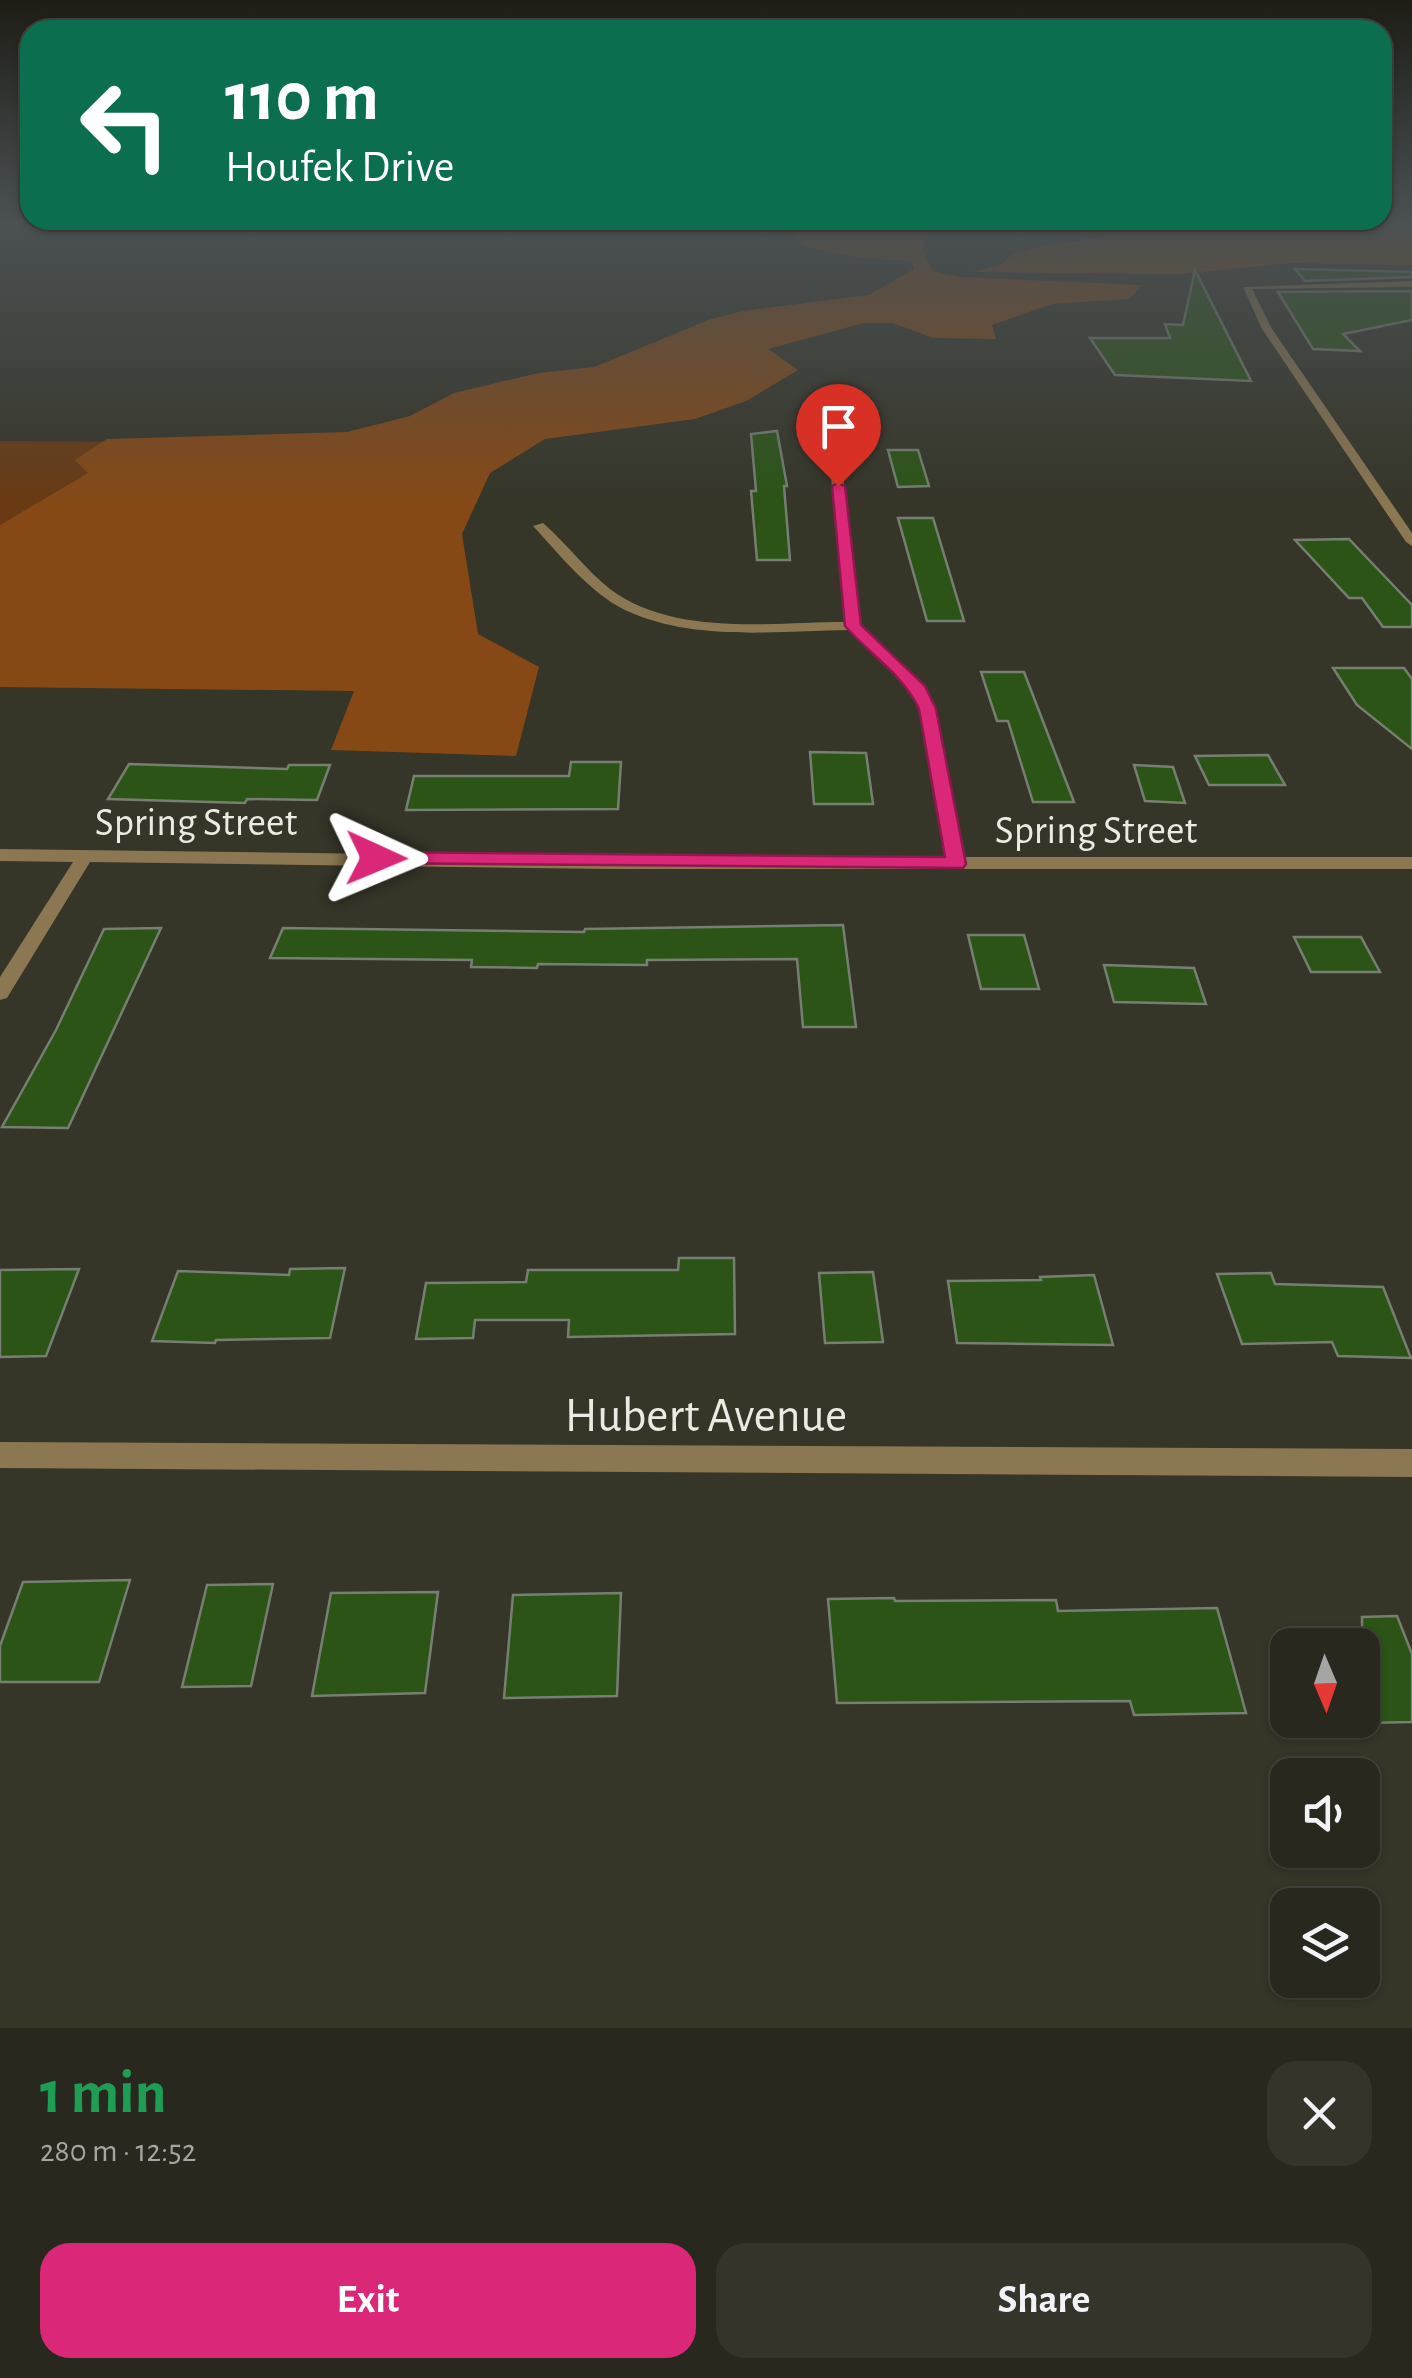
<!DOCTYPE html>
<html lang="en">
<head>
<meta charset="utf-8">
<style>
	body { margin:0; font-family:"Alegreya Sans",sans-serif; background:#34342b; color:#f1f3f6; height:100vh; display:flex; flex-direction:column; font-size:38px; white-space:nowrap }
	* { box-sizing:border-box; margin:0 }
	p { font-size:32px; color:#a5a6a4 }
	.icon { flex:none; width:55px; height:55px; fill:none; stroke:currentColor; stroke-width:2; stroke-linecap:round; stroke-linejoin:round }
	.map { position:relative; height:2028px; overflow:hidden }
	.panel { display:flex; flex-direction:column; background:#28281e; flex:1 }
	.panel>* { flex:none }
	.hud { position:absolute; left:20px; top:20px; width:1372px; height:210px; border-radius:30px; box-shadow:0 2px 8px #0004,0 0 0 2px #44443c; background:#0b6e4f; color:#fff; overflow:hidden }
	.needle { width:65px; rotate:178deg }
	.controls { position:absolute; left:1270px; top:1628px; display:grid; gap:20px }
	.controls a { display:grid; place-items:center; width:110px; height:110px; border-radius:20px; background:#28281e; box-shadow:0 2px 8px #0004,0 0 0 2px #44443c; font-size:50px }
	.pin { position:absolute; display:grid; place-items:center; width:85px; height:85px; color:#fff; margin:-102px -42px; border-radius:50% 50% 50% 0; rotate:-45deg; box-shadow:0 0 10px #0007 }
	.pin .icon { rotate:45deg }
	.me { position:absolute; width:110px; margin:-55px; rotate:91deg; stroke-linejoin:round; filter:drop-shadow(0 0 8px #0008) }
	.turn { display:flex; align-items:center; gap:35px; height:210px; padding:0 40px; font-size:45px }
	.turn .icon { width:130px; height:130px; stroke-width:2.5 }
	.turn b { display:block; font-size:70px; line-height:85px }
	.round { display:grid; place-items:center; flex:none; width:105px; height:105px; border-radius:30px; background:#34342b }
	.overview { display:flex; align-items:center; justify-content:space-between; height:170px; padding:0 40px }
	h1 { font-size:60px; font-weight:700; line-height:75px; color:#1e9e55 }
	.primary-button { display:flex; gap:20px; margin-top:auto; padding:20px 40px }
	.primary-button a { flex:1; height:115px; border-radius:30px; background:#db2777; color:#fff; font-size:40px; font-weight:700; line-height:115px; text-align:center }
	.primary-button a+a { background:#34342b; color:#f1f3f6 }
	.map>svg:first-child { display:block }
	.green { fill:#693a13 }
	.forest { fill:#864916 }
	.building { fill:#2b5416; stroke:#767f72; stroke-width:2.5 }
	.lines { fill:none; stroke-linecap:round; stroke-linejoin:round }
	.minor { fill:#8b7752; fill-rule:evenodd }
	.route { fill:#db2777; stroke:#8e194d; stroke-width:2.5 }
	.labels { text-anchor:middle; stroke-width:10; stroke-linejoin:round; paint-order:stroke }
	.street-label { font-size:40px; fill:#ebebe3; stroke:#353528 }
	.near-street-label { font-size:48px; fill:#ebebe3; stroke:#353528 }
</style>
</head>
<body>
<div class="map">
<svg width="1412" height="2028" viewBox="0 0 1412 2028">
	<rect width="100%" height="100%" fill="#353528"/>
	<!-- green -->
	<path class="green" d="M 0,441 L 132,442 L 89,473 L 0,526 Z"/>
	<!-- forest -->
	<path class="forest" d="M 792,221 L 932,221 L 923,248 L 932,271 L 962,277 L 1142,285 L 1129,299 L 1052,304 L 992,325 L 996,339 L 933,338 L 893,323 L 864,323 L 768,349 L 798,370 L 746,401 L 695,419 L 545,439 L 490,473 L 462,534 L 478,634 L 539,667 L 516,756 L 331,750 L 354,691 L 0,687 L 0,525 L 88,473 L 75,460 L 107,439 L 347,432 L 410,416 L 454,393 L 539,373 L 594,367 L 711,319 L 743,311 L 869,295 L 914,269 L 911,261 L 859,258 L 802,246 L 790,228 Z
		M 1305,221 L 1412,221 L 1412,265 L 1290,263 L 1181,274 L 972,272 L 1000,265 L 1012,255 L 1040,246 L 1099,238 L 1141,225 L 1308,227 Z"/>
	<!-- building -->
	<path class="building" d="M 1295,269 L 1412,272 L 1412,277 L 1305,281 Z
		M 1195,270 L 1251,381 L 1115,375 L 1090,338 L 1170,338 L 1165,324 L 1183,325 Z
		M 1412,291 L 1412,320 L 1343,334 L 1360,351 L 1313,349 L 1278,292 Z
		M 777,431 L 787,486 L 784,486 L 790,560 L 757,560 L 751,491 L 756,491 L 751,434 Z
		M 888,450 L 918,450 L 929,486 L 898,487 Z
		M 898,518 L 933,518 L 964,621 L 927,621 Z
		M 1349,539 L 1412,605 L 1412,627 L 1383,627 L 1362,598 L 1349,598 L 1295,540 Z
		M 1333,668 L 1404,668 L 1412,679 L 1412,749 L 1357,705 Z
		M 981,672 L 1024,672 L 1074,802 L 1033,802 L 1008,721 L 997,721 Z
		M 810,752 L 866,753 L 873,804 L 814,804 Z
		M 1268,755 L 1285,785 L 1209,785 L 1195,756 Z
		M 571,762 L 621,762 L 618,809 L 406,810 L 414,776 L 569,776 Z
		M 129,764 L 287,769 L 289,765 L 330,765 L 317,800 L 247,799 L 245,803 L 108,799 Z
		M 1134,765 L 1173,767 L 1185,803 L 1145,801 Z
		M 843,925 L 856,1027 L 803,1027 L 797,959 L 647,960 L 647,965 L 538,964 L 537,968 L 471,967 L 472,960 L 270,958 L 283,928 L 584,932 L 585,929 Z
		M 161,928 L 68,1128 L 2,1127 L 56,1030 L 104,929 Z
		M 968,935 L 1024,935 L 1039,989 L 981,989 Z
		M 1294,937 L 1361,937 L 1380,972 L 1311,972 Z
		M 1104,965 L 1194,968 L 1206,1004 L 1114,1002 Z
		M 679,1258 L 734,1258 L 735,1334 L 568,1337 L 569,1320 L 475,1320 L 473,1338 L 416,1339 L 426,1283 L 526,1282 L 528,1270 L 678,1270 Z
		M 345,1268 L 330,1338 L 216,1340 L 215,1343 L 152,1341 L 178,1271 L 289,1275 L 290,1269 Z
		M 79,1269 L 46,1356 L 0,1357 L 0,1270 Z
		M 873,1272 L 883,1342 L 825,1343 L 819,1273 Z
		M 1271,1273 L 1275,1284 L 1383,1287 L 1411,1358 L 1338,1356 L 1332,1342 L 1242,1344 L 1217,1274 Z
		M 1094,1275 L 1113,1345 L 957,1343 L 948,1281 L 1041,1280 L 1040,1277 Z
		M 130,1580 L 99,1682 L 0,1682 L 0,1646 L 23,1582 Z
		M 273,1584 L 251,1686 L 182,1687 L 207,1585 Z
		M 438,1592 L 425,1693 L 312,1696 L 331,1593 Z
		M 621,1593 L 617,1696 L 504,1698 L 513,1595 Z
		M 894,1598 L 895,1601 L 1056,1600 L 1058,1611 L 1217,1608 L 1246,1713 L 1134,1715 L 1130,1701 L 837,1703 L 828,1599 Z
		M 1397,1616 L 1412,1654 L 1412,1722 L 1362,1723 L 1362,1617 Z"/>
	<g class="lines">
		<!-- minor -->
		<path class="minor" d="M 1412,281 L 1412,287 L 1252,289 L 1272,329 L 1412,533 L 1412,546 L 1406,542 L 1262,329 L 1243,287 Z
			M 834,446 L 840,449 L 860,625 L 910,671 L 936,709 L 964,857 L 1412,857 L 1412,869 L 610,869 L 90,862 L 7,998 L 0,1000 L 0,977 L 73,862 L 0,861 L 0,849 L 610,857 L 946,857 L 920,709 L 891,666 L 850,630 C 777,631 693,642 625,610 C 590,593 559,554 533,526 L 543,523 C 567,544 586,570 610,589 C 674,637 771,622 846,622 L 828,449 Z
			M 0,1442 L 1412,1449 L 1412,1477 L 0,1468 Z"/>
	</g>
	<!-- sky -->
	<linearGradient id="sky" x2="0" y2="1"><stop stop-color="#1d1d16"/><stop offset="0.44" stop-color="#4b5153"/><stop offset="1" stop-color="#4b5153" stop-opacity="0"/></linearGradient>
	<rect width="1412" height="505" fill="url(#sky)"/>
	<!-- route -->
	<path class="route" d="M 838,483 L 845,486 L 861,625 L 925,686 L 936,709 L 966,864 L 963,868 L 369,863 L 369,854 L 376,852 L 945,857 L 919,709 C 903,674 870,655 845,626 L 832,486 Z"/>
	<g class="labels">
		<!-- street labels -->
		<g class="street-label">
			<text x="196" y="835">Spring Street</text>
			<text x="1096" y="843">Spring Street</text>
		</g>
		<!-- near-street labels -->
		<g class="near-street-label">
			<text x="706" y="1431">Hubert Avenue</text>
		</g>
	</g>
</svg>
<div class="controls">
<a><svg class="needle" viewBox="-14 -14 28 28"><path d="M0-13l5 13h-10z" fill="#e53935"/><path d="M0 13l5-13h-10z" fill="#a5a6a4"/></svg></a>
<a><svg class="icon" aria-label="sound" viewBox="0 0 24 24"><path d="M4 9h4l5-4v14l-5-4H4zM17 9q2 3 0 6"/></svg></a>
<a><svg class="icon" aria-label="layers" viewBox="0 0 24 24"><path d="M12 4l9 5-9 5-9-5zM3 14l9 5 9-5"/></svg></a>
</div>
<div class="pin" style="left:838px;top:486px;background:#d93025"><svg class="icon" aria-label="arrive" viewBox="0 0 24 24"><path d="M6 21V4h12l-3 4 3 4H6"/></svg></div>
<svg class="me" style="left:376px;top:858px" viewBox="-20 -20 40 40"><path d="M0-17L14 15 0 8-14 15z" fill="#db2777" stroke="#fff" stroke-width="4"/></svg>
<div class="hud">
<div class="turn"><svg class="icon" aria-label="left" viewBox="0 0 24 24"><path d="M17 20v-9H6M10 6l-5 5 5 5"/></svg><div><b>110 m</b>Houfek Drive</div></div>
</div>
</div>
<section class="panel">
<div class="overview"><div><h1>1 min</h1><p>280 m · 12:52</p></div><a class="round"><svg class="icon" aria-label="close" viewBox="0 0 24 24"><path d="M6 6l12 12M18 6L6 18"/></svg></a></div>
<div class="primary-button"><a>Exit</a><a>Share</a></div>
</section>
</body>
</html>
